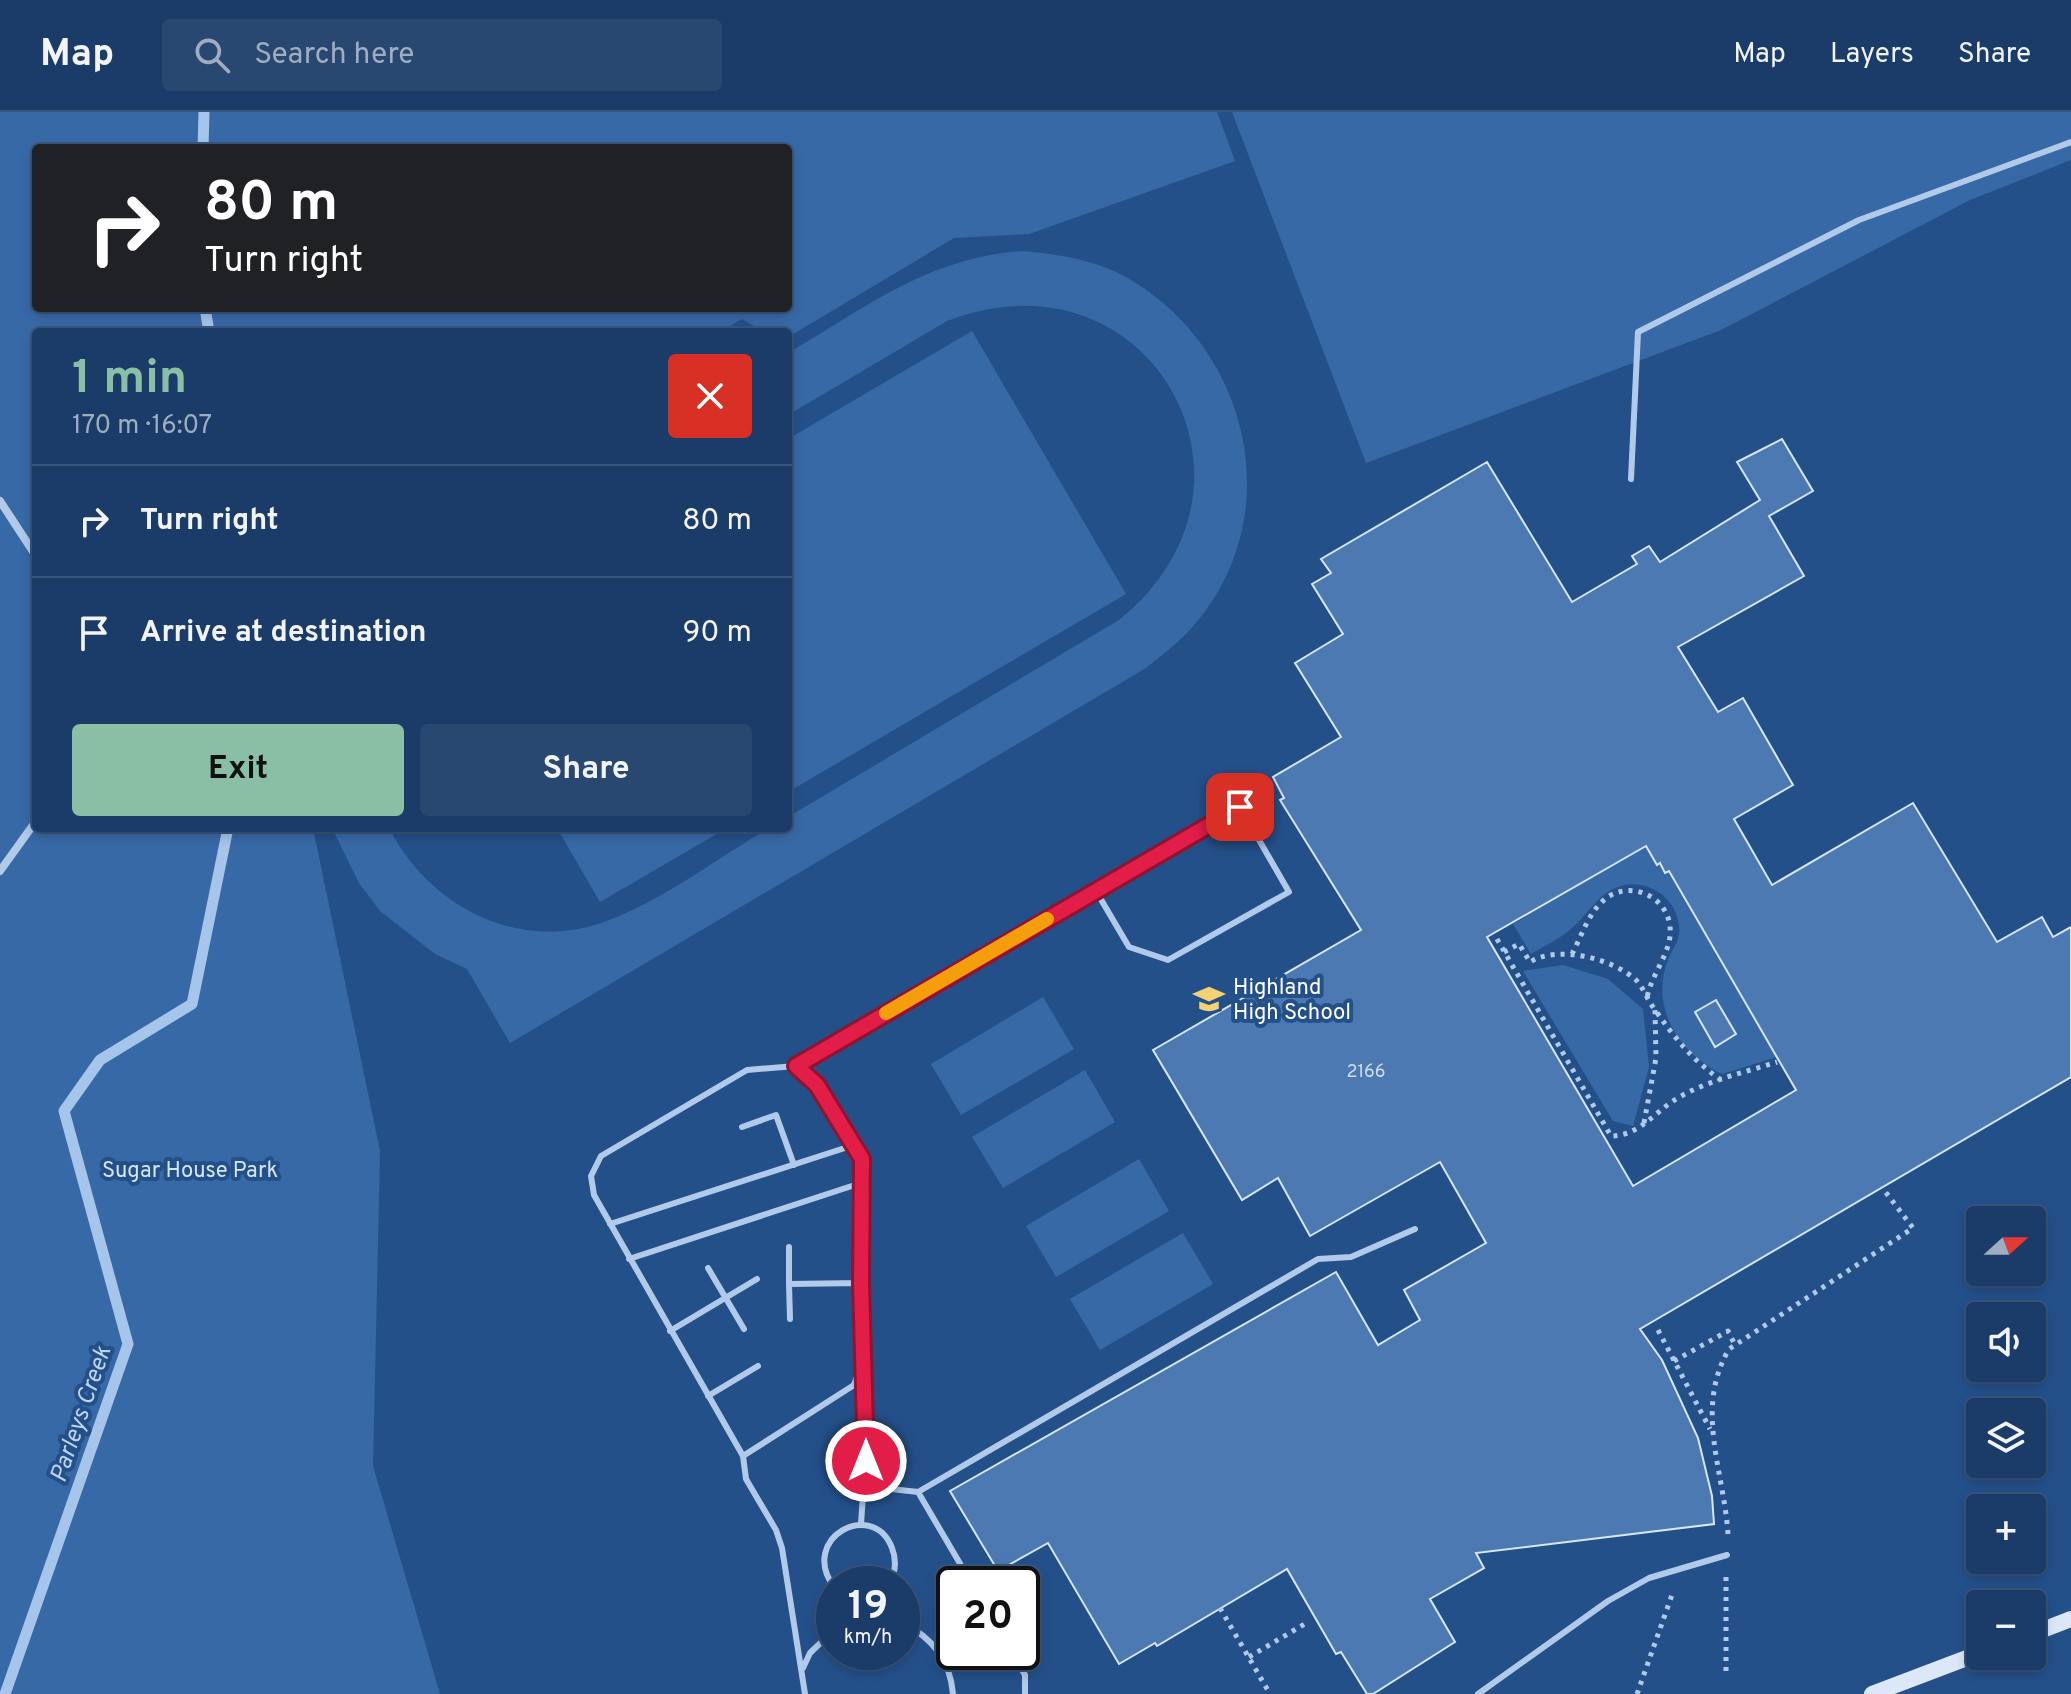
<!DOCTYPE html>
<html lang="en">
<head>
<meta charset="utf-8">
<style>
	body { margin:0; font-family:Overpass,sans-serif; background:#284771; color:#f1f3f6; height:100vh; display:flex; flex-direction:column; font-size:30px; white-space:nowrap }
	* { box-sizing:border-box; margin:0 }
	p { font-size:26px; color:#a0adc0 }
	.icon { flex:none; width:44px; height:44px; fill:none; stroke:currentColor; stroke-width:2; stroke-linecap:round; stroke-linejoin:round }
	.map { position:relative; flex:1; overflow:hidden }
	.panel { position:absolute; left:32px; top:216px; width:760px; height:504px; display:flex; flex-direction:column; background:#1b3c68; border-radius:8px; box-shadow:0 4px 12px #0003,0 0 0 2px #39567c }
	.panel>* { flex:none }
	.hud { position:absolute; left:32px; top:32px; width:760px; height:168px; border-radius:8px; box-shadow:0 4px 12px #0003,0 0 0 2px #39567c; background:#202124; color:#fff; overflow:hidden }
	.needle { width:52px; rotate:69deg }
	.buttons { position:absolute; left:1966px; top:1094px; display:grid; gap:16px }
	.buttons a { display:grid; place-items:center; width:80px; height:80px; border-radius:8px; background:#1b3c68; box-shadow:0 4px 12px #0003,0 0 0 2px #39567c; font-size:40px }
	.speed { position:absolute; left:816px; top:1454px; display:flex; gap:16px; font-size:40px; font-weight:700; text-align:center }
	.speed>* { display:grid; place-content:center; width:104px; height:104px; border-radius:50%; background:#1b3c68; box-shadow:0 4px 12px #0003,0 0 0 2px #39567c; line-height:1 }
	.speed small { font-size:20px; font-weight:400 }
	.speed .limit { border:4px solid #111; border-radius:12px; background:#fff; color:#111 }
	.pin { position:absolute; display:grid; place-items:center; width:68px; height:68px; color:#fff; margin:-34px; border-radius:16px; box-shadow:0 4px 12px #0006 }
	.me { position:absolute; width:88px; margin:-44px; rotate:0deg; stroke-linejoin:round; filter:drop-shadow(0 0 6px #0008) }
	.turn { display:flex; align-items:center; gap:28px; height:168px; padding:0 40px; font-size:36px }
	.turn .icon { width:104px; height:104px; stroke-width:2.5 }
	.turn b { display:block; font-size:56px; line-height:68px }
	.round { display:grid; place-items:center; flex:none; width:84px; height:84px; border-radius:8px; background:#284771 }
	.head { display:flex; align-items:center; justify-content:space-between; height:136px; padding:0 40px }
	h1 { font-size:48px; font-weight:700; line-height:60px; color:#8abfa5 }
	.action { display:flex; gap:16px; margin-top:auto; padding:16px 40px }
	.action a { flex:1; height:92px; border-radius:8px; background:#8abfa5; color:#111; font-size:32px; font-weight:700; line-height:92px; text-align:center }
	.action a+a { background:#284771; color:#f1f3f6 }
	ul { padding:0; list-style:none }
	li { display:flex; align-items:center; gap:24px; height:112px; padding:0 40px; border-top:2px solid #39567c }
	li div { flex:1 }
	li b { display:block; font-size:30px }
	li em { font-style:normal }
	header { display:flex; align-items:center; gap:48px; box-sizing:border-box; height:112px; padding:0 40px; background:#1b3c68; border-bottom:2px solid #39567c }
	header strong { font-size:38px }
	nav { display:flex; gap:44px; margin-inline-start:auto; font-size:28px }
	.search { width:560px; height:72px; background:#284771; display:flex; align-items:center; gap:20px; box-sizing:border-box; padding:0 28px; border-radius:8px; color:#a0adc0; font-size:30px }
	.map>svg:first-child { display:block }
	.green { fill:#3869a7; fill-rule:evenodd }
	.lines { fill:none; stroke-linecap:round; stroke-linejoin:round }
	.stream { stroke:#a5c5eb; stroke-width:11 }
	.building { fill:#4c79b2; stroke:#d6e5f8; stroke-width:2; fill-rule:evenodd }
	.path { stroke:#b1caea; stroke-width:5; stroke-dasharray:4 6; stroke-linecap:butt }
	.lane { stroke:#b1caea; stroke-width:6 }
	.street { stroke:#b1caea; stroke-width:8 }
	.secondary { stroke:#dce8f8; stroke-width:16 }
	.route-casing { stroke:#92132f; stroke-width:20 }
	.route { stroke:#e11d48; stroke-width:14 }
	.slow { stroke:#f59e0b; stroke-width:14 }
	.labels { text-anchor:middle; stroke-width:8; stroke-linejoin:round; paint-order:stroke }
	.number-label { font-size:18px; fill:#d2deec }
	.poi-label { font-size:22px; fill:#fff; stroke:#24508a; text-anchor:start }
	.park-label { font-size:22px; fill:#d6e5f8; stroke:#24508a }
	.water-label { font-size:24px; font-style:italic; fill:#bdd4f1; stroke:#24508a }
</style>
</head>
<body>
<header>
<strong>Map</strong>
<div class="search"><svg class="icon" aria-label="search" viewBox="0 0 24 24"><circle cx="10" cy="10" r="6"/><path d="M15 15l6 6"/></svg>Search here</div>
<nav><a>Map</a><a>Layers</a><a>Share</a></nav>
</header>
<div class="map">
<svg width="2071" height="1582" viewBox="0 0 2071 1582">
	<rect width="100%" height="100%" fill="#24508a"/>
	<!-- green -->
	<path class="green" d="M 0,0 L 1217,0 L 1235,49 L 1029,122 L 954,126 L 790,224 L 788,220 L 764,220 L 742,207 L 720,220 L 36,220 L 36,716 L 313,716 L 380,1039 L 373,1354 L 440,1582 L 0,1582 ZM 36,36 L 788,36 L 788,196 L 36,196 Z
		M 1232,0 L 2071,0 L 2071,48 L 1970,88 L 1721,218 L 1366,351 Z
		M 1022,139 C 1056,142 1091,147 1122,163 C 1247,230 1291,399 1195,512 C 1181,529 1163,542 1146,556 L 510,931 L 467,857 L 435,842 L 380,799 L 359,771 L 332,716 L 389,716 C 429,794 517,841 604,810 C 662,789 716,747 769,716 L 788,716 L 788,705 L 1119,508 C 1287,373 1149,131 947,209 L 788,303 L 788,241 C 867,195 927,146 1022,139 Z
		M 972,219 L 1126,482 L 788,680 L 788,327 Z
		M 557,716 L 727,716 L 600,790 Z
		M 1646,734 L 1657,752 L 1660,751 L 1665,760 L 1669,759 L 1777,945 L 1722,962 C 1680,942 1649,896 1668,848 C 1673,835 1681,828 1679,814 C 1676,781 1639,762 1611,778 C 1595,787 1586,804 1572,816 C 1560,827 1544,834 1531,842 L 1513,812 Z
		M 1563,853 L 1608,867 L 1643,897 L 1649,955 L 1633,1014 L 1613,1009 L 1523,859 Z
		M 1043,885 L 1074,937 L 961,1003 L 931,952 Z
		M 1085,958 L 1115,1010 L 1003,1076 L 972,1025 Z
		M 1139,1047 L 1169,1099 L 1056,1165 L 1026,1114 Z
		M 1183,1121 L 1213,1172 L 1100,1238 L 1070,1187 Z"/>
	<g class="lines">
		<!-- stream -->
		<path class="stream" d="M 203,36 L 204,0
			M 205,196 L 209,220
			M 5,1582 L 128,1232 L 64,999 L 100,948 L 192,892 L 228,716"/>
	</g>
	<!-- building -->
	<path class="building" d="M 1782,327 L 1813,379 L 1769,404 L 1804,464 L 1678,535 L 1718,600 L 1743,586 L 1793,673 L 1734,707 L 1772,773 L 1913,691 L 1997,830 L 2042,805 L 2053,825 L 2071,815 L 2071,965 L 1640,1217 L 1662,1248 L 1698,1326 L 1712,1384 L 1714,1412 L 1476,1441 L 1484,1456 L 1430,1487 L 1455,1530 L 1373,1582 L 1367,1582 L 1341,1540 L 1336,1542 L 1287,1457 L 1157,1534 L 1155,1531 L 1119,1552 L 1048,1431 L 998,1459 L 950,1379 L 1336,1160 L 1378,1233 L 1420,1208 L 1404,1178 L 1486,1131 L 1440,1050 L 1310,1124 L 1278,1066 L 1242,1088 L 1153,938 L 1361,818 L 1280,688 L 1284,686 L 1273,665 L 1341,625 L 1295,551 L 1343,522 L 1312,472 L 1331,461 L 1321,447 L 1487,350 L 1572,490 L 1637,452 L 1632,444 L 1649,434 L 1660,450 L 1760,388 L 1737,350 ZM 1646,734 L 1657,753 L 1660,751 L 1665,761 L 1669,759 L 1796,978 L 1633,1074 L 1487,825 Z
		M 1716,888 L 1736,922 L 1715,935 L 1695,900 Z"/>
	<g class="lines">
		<!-- path -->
		<path class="path" d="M 1497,827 L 1611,1024 C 1636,1024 1651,1005 1670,991 C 1700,970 1743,961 1777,950
			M 1504,840 L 1519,832 L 1530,850 C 1558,833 1612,846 1636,868 C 1643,875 1647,887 1653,895 C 1674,925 1691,947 1721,968
			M 1572,842 C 1581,825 1589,800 1604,788 C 1628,767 1667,783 1670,815 C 1673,839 1651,862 1647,886
			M 1644,1011 L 1656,946 L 1655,898
			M 1658,1218 L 1710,1317
			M 1674,1249 L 1728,1219 L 1735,1233
			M 1728,1422 C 1724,1359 1694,1297 1729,1237 L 1913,1116 L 1884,1078
			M 1220,1496 L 1270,1582
			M 1249,1545 L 1308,1510
			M 1726,1559 L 1726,1464
			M 1637,1582 L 1673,1480"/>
		<!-- lane -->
		<path class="lane" d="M 1631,367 L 1638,220 L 1859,108 L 2071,30
			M 796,954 L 1240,695 L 1289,780 L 1168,848 L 1129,835 L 1096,779
			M 742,1015 L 776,1003 L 794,1053
			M 610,1112 L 854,1033
			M 789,1135 L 789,1172
			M 629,1147 L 861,1071
			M 708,1156 L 744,1217
			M 790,1207 L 789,1172 L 861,1171
			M 670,1219 L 757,1167
			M 708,1284 L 758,1254
			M 743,1344 L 854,1273 L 863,1248
			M 865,1374 L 918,1380
			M 972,1472 L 918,1380 L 1318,1147 L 1351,1145 L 1415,1117
			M 834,1475 C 798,1426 873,1386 892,1436 C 897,1449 896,1460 889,1472
			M 902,1510 C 932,1526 950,1547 953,1582
			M 1012,1540 L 1025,1563 L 1025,1582
			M 803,1556 L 810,1541 L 834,1518
			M 805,1582 L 782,1436 L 776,1418 L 746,1367 L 743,1344 L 594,1083 L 591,1064 L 601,1044 L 747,958 L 796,954 L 817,973 L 862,1047 L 861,1171 L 867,1324 L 861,1412
			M 1478,1582 L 1608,1489 L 1649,1466 L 1727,1443"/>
		<!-- street -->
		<path class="street" d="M 0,389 L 36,444
			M 0,759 L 36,709"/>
		<!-- secondary -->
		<path class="secondary" d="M 2032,1522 L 2071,1507
			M 1872,1582 L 1980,1541"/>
	</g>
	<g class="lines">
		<defs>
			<path id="route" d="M 866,1349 L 861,1171 L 862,1047 L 817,973 L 796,954 L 1240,695"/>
		</defs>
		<!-- route casing -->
		<use href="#route" class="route-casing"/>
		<!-- route -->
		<use href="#route" class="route"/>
		<!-- slow -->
		<path class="slow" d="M 886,901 L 1047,807"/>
	</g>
	<!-- icons -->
	<defs>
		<symbol id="school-bare" viewBox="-9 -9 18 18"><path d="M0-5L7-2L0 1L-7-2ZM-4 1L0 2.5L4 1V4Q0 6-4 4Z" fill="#f4d175" stroke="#24508a" stroke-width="2.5" paint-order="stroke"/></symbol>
	</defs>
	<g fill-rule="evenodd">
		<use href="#school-bare" x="1187" y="865" width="44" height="44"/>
	</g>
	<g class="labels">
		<!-- number labels -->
		<g class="number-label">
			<text x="1366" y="965">2166</text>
		</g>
		<!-- poi labels -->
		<g class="poi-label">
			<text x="1233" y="882">Highland<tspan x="1233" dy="25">High School</tspan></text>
		</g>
		<!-- park labels -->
		<g class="park-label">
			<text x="190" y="1065">Sugar House Park</text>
		</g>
		<!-- water labels -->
		<g class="water-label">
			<text transform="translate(80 1302) rotate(-71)" y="8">Parleys Creek</text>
		</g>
	</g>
</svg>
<div class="buttons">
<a><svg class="needle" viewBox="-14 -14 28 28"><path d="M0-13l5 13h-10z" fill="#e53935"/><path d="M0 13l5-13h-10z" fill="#a0adc0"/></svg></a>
<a><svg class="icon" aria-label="sound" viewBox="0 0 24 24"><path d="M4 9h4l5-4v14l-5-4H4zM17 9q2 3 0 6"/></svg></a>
<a><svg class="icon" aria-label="layers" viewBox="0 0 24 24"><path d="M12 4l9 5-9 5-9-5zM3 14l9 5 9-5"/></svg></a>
<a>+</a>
<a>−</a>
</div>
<div class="speed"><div>19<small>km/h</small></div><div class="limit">20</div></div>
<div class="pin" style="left:1240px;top:695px;background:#d93025"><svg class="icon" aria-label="arrive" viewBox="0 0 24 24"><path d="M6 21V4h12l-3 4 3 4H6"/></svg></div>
<svg class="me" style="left:866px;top:1349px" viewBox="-20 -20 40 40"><circle r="17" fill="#e11d48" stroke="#fff" stroke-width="3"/><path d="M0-11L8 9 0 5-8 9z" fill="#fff"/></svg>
<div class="hud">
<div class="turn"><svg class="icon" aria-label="right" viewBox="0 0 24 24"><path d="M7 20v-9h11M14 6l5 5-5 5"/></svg><div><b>80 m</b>Turn right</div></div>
</div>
<section class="panel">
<div class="head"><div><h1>1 min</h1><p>170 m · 16:07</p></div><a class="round" style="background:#d93025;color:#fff"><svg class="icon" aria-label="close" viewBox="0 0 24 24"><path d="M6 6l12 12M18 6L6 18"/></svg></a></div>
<ul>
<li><svg class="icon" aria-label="right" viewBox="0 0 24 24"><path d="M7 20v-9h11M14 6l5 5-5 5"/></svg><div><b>Turn right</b></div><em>80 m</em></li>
<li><svg class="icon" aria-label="arrive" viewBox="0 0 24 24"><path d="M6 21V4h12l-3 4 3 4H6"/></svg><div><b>Arrive at destination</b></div><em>90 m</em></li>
</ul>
<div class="action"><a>Exit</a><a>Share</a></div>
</section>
</div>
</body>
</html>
